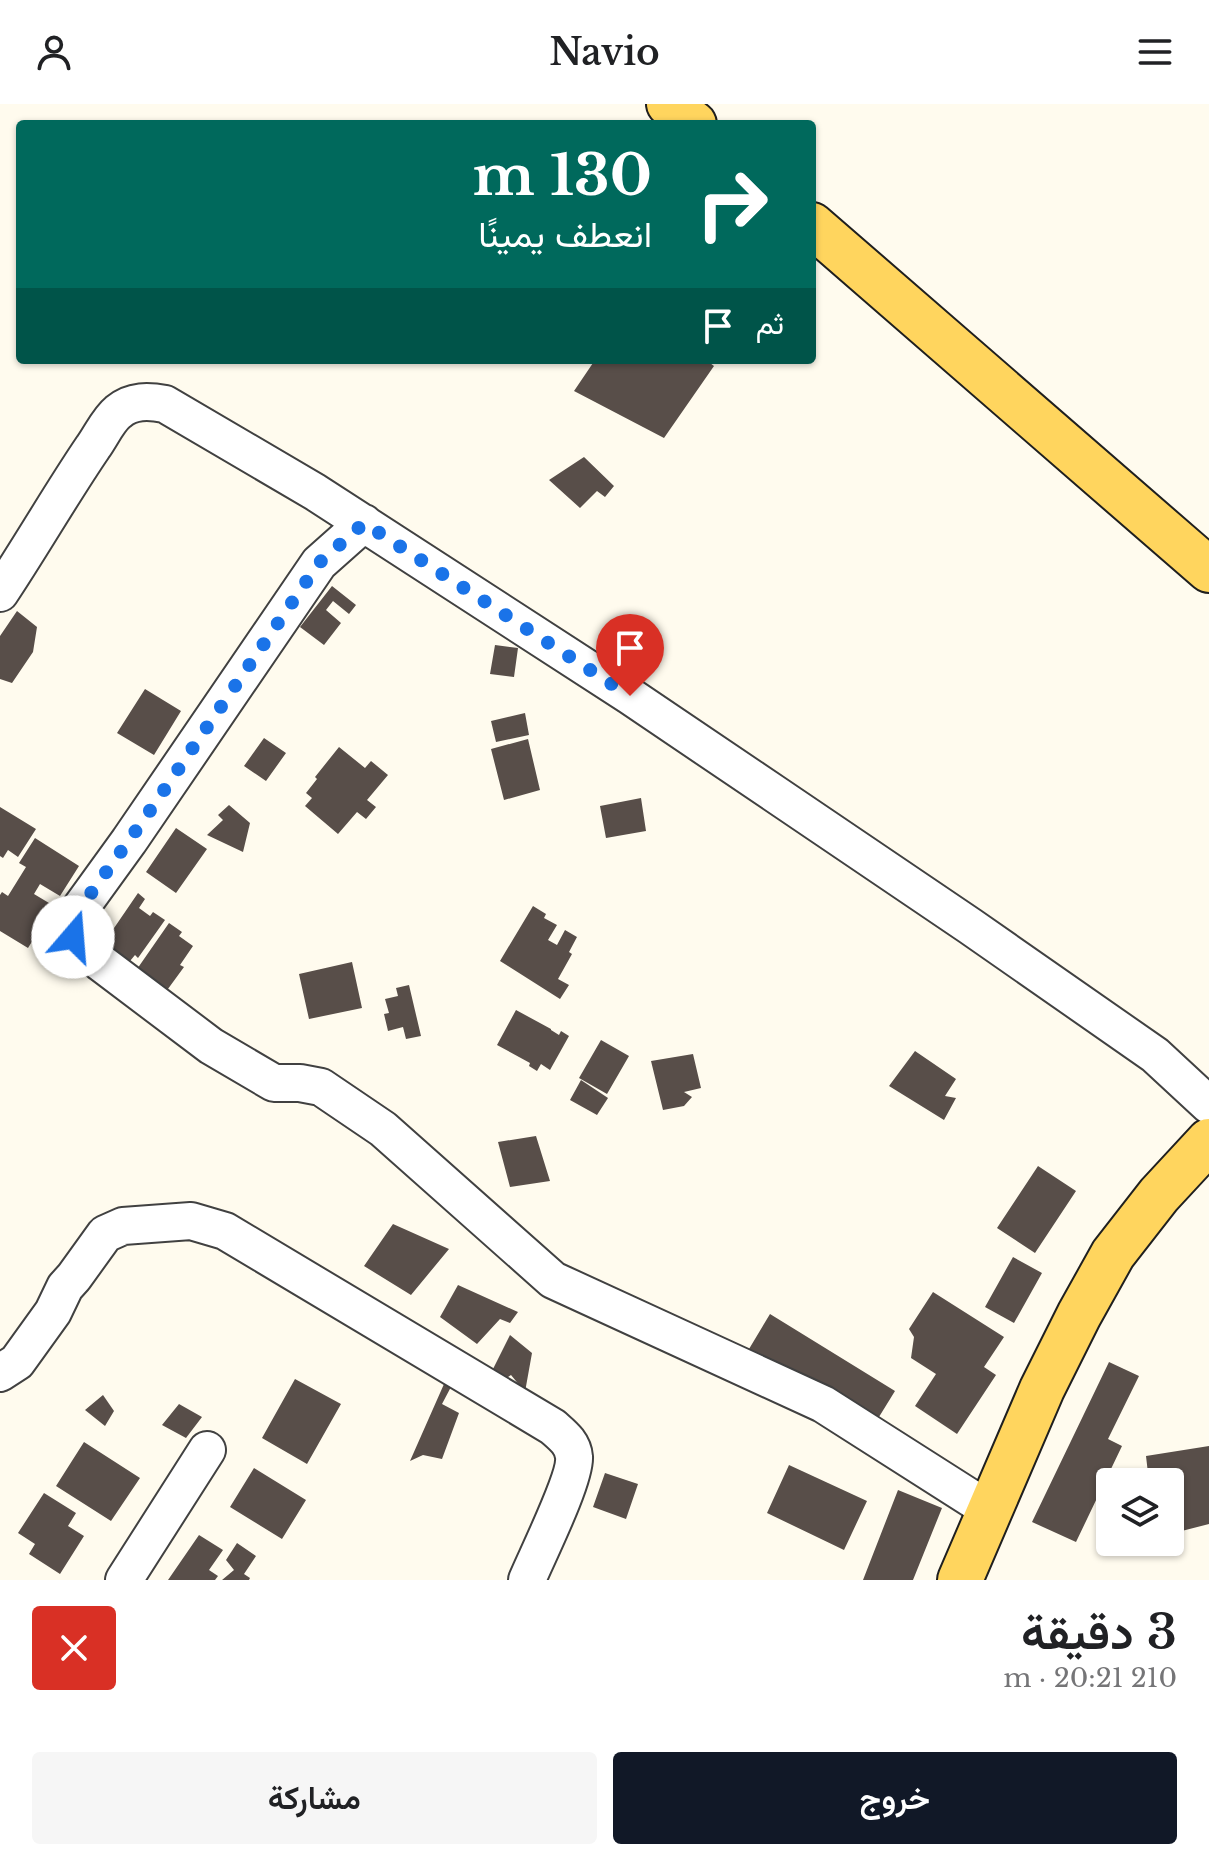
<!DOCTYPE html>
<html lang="ar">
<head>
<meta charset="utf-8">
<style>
	body { margin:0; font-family:"Libre Baskerville",Vazirmatn,serif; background:#f6f6f6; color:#202124; direction:rtl; height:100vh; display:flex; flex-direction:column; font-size:30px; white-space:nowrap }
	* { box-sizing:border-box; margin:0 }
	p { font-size:26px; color:#757577 }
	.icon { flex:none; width:44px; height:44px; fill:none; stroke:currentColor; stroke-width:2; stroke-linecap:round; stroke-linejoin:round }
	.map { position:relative; height:1476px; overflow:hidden; direction:ltr }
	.side { display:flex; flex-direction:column; background:#fff; flex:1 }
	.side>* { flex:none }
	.guide { position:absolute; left:16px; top:16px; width:800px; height:244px; border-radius:8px; box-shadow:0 2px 6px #0004; direction:rtl; background:#00695c; color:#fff; overflow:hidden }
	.controls { position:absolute; left:1096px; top:1364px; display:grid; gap:16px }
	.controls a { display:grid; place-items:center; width:88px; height:88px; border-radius:8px; background:#fff; box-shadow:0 2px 6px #0004; font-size:40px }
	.pin { position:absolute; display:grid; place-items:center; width:68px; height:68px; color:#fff; margin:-82px -34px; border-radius:50% 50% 50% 0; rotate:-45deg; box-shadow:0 0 8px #0007 }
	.pin .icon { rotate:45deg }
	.me { position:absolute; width:88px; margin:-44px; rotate:18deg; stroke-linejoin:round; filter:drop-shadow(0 0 6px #0008) }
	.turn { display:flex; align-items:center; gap:28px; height:168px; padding:0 32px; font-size:36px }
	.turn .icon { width:104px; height:104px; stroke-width:2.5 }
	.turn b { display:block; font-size:56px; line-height:68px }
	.then { display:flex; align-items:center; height:76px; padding:0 32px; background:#0003; gap:16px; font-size:30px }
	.round { display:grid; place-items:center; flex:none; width:84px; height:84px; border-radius:8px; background:#f6f6f6 }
	.head { display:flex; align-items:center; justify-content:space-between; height:136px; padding:0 32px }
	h1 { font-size:48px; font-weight:600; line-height:60px }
	.action { display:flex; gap:16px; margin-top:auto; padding:16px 32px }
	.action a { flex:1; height:92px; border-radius:8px; background:#111827; color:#fff; font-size:32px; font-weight:600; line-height:92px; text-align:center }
	.action a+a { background:#f6f6f6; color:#202124 }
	header { display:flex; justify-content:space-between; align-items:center; height:104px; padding:0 32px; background:#fff; font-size:36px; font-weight:600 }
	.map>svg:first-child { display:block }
	.building { fill:#584e49 }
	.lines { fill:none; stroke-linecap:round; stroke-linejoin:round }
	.minor-casing { stroke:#414141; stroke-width:40 }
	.major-casing { stroke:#1f1f1f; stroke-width:48 }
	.minor { stroke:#fff; stroke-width:36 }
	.major { stroke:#ffd55e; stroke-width:44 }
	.route { stroke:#1a73e8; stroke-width:14; stroke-dasharray:0 25.2 }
</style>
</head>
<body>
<header><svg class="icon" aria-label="menu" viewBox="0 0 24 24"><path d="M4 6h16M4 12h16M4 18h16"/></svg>Navio<svg class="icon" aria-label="person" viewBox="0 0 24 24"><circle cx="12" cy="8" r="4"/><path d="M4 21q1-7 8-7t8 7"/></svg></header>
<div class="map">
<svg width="1209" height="1476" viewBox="0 0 1209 1476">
	<rect width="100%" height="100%" fill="#fffbee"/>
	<!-- building -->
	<path class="building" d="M 595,256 L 706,256 L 714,262 L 664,334 L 574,287 Z
		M 584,353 L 614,382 L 605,393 L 597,387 L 580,404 L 549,376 Z
		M 332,482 L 356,501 L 349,510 L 333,497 L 326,506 L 341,519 L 324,541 L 300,523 Z
		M 17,507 L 37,523 L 33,548 L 12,579 L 0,575 L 0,532 Z
		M 495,541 L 518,544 L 514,573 L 490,570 Z
		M 145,585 L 181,607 L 154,651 L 117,629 Z
		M 525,609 L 529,631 L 496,638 L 491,617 Z
		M 264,634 L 286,649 L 266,677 L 244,662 Z
		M 528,635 L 540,686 L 504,696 L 491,645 Z
		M 339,643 L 365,664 L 371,657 L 388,671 L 367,696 L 376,703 L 366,715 L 357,708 L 338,730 L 305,702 L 312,694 L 306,689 L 317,675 L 315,673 Z
		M 641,694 L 646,727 L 606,734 L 600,702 Z
		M 229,701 L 250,719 L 243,748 L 207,731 L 223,716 L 218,711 Z
		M 0,703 L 36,725 L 18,753 L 8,746 L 3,754 L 0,752 Z
		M 176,724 L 207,745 L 176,789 L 146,768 Z
		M 35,734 L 79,762 L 60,792 L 40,780 L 34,790 L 54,802 L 28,844 L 0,827 L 0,791 L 2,788 L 8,792 L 26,763 L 19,759 Z
		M 138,789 L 145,795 L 139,804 L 150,812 L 153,808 L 165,816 L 138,854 L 135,851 L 130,857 L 136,862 L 130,872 L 99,851 L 114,828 L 112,827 Z
		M 533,802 L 546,810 L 544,814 L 557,821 L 548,836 L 557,841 L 565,826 L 577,833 L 569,848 L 572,850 L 558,875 L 569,881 L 560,895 L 500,857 Z
		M 169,819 L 182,828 L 179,832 L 193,842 L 180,861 L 184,863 L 165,889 L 135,868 Z
		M 352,858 L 362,904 L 309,915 L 299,870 Z
		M 409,881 L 421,932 L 406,935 L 403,923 L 388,927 L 384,910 L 389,909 L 385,895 L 398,892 L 396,884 Z
		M 516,906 L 551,925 L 551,926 L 559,931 L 561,927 L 569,932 L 550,966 L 541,960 L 537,967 L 529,962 L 530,959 L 497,941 Z
		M 601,936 L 629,952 L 607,990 L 579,974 Z
		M 915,947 L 956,975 L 945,992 L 956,994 L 944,1016 L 889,982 Z
		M 693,950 L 701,984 L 684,988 L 692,993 L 684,1002 L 663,1006 L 651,957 Z
		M 581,976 L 608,994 L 597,1011 L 570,996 Z
		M 536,1032 L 550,1077 L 510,1083 L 498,1038 Z
		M 1038,1062 L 1076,1087 L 1035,1149 L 997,1124 Z
		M 393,1120 L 449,1145 L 411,1191 L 364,1162 Z
		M 1013,1153 L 1042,1169 L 1014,1219 L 985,1203 Z
		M 458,1181 L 518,1208 L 510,1219 L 500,1215 L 477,1240 L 440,1213 Z
		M 933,1188 L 1004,1233 L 984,1263 L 996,1271 L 957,1330 L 915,1302 L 936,1270 L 911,1254 L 914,1233 L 909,1225 Z
		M 770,1210 L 895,1287 L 874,1321 L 749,1245 Z
		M 510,1231 L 532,1249 L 525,1288 L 511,1271 L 500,1278 L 490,1271 Z
		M 1109,1258 L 1139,1272 L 1108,1335 L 1122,1342 L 1076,1438 L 1032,1418 Z
		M 295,1275 L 341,1300 L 307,1360 L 262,1334 Z
		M 444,1280 L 452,1281 L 442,1300 L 459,1309 L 442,1355 L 423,1351 L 410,1357 Z
		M 103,1291 L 114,1307 L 105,1322 L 85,1306 Z
		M 179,1300 L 202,1313 L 186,1334 L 162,1321 Z
		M 84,1338 L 140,1374 L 111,1417 L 56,1382 Z
		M 1209,1342 L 1209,1420 L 1170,1430 L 1170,1378 L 1149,1378 L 1146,1352 Z
		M 789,1361 L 867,1397 L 844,1446 L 767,1409 Z
		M 254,1364 L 306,1396 L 282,1435 L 230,1403 Z
		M 605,1369 L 638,1380 L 626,1415 L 593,1403 Z
		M 898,1386 L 942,1404 L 913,1476 L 863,1476 Z
		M 44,1389 L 76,1409 L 68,1422 L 84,1432 L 60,1470 L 29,1450 L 35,1440 L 18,1429 Z
		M 199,1431 L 223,1446 L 209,1466 L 218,1472 L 215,1476 L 168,1476 Z
		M 237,1439 L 256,1452 L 244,1470 L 250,1474 L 249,1476 L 222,1476 L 234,1466 L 226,1456 Z"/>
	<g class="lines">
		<defs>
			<path id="minor" d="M 364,419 L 319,459 L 129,737 L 74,813 L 71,825 L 73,833 L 101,859 L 211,942 L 274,979 L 300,979 L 321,983 L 383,1025 L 553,1176 L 823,1300 L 991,1407
				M 0,489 C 32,441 61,390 93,343 C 101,332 108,316 118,308 C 132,296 149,297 165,300 L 315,388 L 630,592 L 775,690 L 970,822 L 1155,951 L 1209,1001
				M 0,1269 L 17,1258 L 53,1208 L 65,1183 L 74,1173 L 105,1130 L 123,1122 L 191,1117 L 225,1127 L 553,1323 C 562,1331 573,1339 574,1353 C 576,1374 537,1452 527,1476
				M 124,1476 L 207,1346"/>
			<path id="major" d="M 669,0 L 694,20
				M 812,121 L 1209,466
				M 960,1476 L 1042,1285 L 1079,1211 L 1113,1150 L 1159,1091 L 1209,1037"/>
		</defs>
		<!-- minor casing -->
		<use href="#minor" class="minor-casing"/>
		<!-- major casing -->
		<use href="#major" class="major-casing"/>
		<!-- minor -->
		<use href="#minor" class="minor"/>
		<!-- major -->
		<use href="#major" class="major"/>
	</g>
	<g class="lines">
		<!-- route -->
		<path class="route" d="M 73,833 L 71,825 L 74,813 L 145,714 L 319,459 L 364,419 L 630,592"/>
	</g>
</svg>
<div class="controls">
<a><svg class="icon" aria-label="layers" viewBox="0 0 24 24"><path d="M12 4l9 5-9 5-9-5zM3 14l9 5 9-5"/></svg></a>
</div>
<div class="pin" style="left:630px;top:592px;background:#d93025"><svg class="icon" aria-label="arrive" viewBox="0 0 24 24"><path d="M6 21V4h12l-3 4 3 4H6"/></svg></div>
<svg class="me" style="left:73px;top:833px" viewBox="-20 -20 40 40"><circle r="19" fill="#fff"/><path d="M0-13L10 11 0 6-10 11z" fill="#1a73e8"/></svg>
<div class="guide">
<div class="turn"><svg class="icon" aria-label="right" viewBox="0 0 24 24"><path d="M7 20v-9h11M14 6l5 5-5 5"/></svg><div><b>130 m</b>انعطف يمينًا</div></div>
<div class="then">ثم<svg class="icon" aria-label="arrive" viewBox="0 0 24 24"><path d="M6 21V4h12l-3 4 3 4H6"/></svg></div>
</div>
</div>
<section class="side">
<div class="head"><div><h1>3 دقيقة</h1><p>210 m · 20:21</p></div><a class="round" style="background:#d93025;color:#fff"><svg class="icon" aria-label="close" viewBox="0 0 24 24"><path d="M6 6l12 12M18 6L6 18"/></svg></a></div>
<div class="action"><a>خروج</a><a>مشاركة</a></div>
</section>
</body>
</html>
